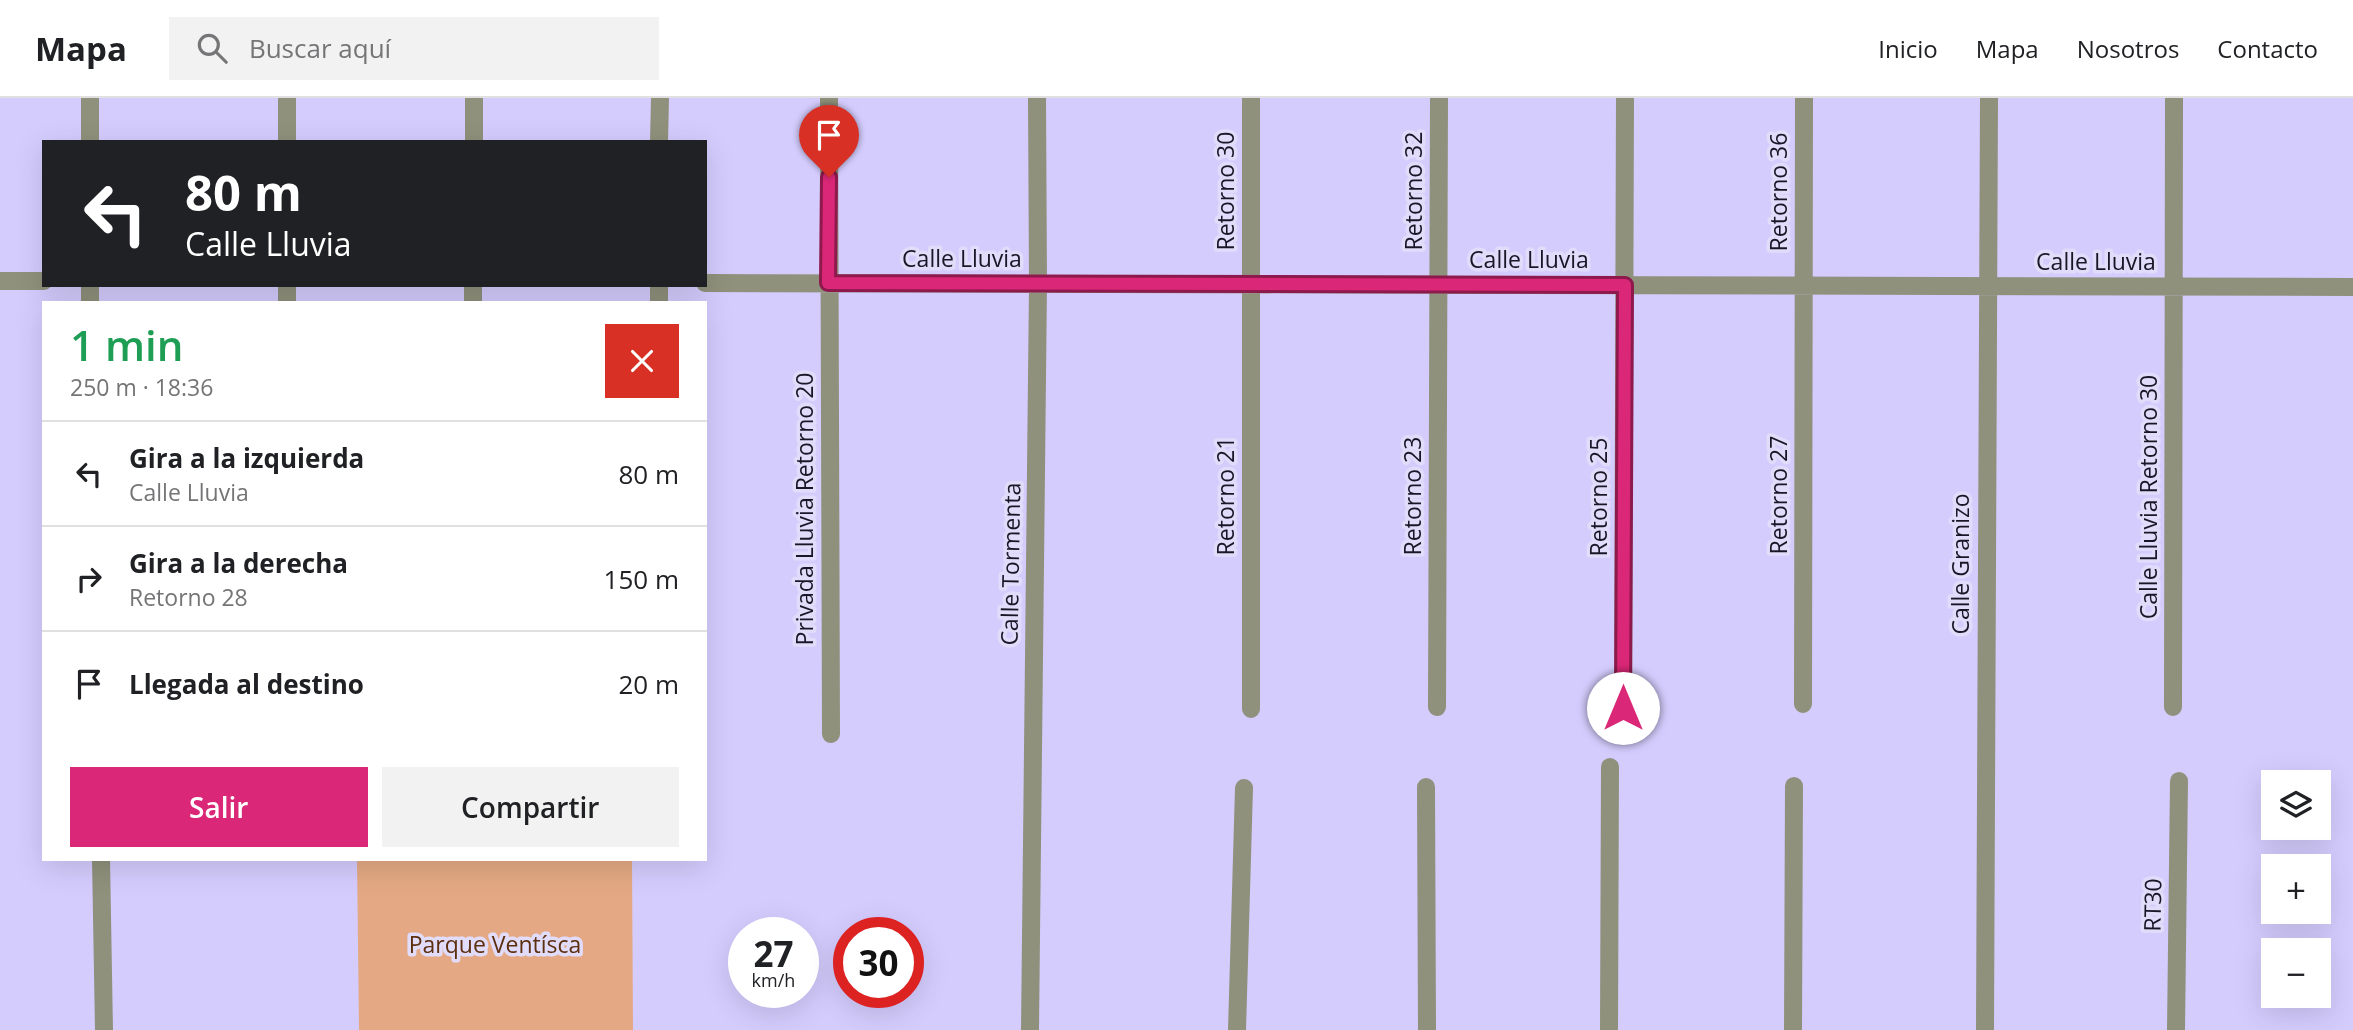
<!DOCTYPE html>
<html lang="es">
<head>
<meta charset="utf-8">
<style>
	body { margin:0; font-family:"Open Sans",sans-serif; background:#f2f2f2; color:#202124; height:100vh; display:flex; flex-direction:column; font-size:26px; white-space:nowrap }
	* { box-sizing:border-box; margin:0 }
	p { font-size:23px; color:#757577 }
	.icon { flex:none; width:38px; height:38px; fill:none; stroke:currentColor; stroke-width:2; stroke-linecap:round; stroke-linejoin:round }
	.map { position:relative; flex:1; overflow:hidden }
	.side { position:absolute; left:42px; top:203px; width:665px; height:560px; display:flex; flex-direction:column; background:#fff; border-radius:0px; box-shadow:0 7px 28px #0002 }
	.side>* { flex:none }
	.hud { position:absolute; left:42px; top:42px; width:665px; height:147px; border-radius:0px; box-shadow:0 7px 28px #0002; background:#202124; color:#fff; overflow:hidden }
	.tools { position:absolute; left:2261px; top:672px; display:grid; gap:14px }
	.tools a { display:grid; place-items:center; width:70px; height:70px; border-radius:0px; background:#fff; box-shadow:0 7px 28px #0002; font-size:35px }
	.speed { position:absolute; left:728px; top:819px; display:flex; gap:14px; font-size:35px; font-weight:700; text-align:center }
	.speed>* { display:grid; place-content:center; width:91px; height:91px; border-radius:50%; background:#fff; box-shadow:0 7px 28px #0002; line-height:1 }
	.speed small { font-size:18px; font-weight:400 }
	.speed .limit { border:10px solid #d22; background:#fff; color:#111 }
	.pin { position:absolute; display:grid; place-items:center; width:60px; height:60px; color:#fff; margin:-72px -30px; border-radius:50% 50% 50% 0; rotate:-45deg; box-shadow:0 0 7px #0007 }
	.pin .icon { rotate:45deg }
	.me { position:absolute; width:77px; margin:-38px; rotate:0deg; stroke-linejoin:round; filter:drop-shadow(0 0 5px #0008) }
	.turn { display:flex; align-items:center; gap:24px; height:147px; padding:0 28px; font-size:32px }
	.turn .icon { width:91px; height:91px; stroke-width:2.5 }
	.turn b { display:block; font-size:49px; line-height:60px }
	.round { display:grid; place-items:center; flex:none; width:74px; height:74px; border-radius:0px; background:#f2f2f2 }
	.head { display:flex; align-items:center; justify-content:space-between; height:119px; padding:0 28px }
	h1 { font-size:42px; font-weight:600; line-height:52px; color:#1e9e55 }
	.cta { display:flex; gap:14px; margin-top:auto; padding:14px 28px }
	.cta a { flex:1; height:80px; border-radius:0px; background:#db2777; color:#fff; font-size:28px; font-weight:600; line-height:80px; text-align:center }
	.cta a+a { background:#f2f2f2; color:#202124 }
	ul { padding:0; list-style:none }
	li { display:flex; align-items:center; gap:21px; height:105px; padding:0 28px; border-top:2px solid #e0e0e0 }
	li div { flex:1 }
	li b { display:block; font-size:26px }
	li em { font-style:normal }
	header { display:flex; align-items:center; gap:42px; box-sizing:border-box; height:98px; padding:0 35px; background:#fff; border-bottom:2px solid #e0e0e0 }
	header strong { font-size:33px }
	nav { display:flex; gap:38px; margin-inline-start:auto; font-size:24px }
	.search { width:490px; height:63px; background:#f2f2f2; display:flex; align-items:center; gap:18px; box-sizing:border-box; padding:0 24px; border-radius:0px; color:#757577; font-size:26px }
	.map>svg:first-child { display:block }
	.green { fill:#e4a984 }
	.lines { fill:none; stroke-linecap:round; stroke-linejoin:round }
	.minor { stroke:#8f917c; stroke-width:18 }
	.route-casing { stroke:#8e194d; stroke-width:18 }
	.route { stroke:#db2777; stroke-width:12 }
	.labels { text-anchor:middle; stroke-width:7; stroke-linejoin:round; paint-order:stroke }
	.street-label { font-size:23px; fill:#191627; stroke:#e1dcfa }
	.park-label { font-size:23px; fill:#5c2f0e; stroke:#e1dcfa }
</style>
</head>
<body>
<header>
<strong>Mapa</strong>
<div class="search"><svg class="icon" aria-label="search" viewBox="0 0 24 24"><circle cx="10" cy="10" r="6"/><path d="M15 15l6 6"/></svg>Buscar aquí</div>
<nav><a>Inicio</a><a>Mapa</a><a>Nosotros</a><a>Contacto</a></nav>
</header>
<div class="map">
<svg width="2353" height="932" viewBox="0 0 2353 932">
	<rect width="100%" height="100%" fill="#d4ccfd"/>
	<!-- green -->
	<path class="green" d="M 357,761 L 632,761 L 633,932 L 359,932 Z"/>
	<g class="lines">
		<!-- minor -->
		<path class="minor" d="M 90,0 L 90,44
			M 829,0 L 831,636
			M 1251,0 L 1251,611
			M 287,44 L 287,0
			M 474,44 L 474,0
			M 659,44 L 660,0
			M 0,183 L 44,183
			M 705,185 L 2353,189
			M 90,187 L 90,205
			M 287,205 L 287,187
			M 473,205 L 473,187
			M 659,205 L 659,187
			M 1803,606 L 1804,0
			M 1437,609 L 1439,0
			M 2173,609 L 2174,0
			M 1623,610 L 1625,0
			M 1426,689 L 1427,932
			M 101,761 L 104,932
			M 1030,932 L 1038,186 L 1037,0
			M 1237,932 L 1244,690
			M 1609,932 L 1610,669
			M 1793,932 L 1794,688
			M 1985,932 L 1989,0
			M 2176,932 L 2179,683"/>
	</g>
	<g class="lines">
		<defs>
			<path id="route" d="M 829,79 L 828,185 L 1625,187 L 1623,610"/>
		</defs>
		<!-- route casing -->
		<use href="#route" class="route-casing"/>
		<!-- route -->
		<use href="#route" class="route"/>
	</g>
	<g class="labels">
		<!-- street labels -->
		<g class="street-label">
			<text transform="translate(1226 93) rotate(-90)" y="8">Retorno 30</text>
			<text transform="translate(1414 93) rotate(-90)" y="8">Retorno 32</text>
			<text transform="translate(1779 94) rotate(-90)" y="8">Retorno 36</text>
			<text x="962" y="169">Calle Lluvia</text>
			<text x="1529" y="170">Calle Lluvia</text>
			<text x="2096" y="172">Calle Lluvia</text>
			<text transform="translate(1779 397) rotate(-90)" y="8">Retorno 27</text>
			<text transform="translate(1226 398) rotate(-90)" y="8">Retorno 21</text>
			<text transform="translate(1413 398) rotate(-90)" y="8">Retorno 23</text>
			<text transform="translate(1599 399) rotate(-90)" y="8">Retorno 25</text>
			<text transform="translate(2149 399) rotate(-90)" y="8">Calle Lluvia Retorno 30</text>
			<text transform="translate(805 411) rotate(-90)" y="8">Privada Lluvia Retorno 20</text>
			<text transform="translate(1011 466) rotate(-89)" y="8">Calle Tormenta</text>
			<text transform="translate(1961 466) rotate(-90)" y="8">Calle Granizo</text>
			<text transform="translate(2153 807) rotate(-89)" y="8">RT30</text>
		</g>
		<!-- park labels -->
		<g class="park-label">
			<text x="495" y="855">Parque Ventísca</text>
		</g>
	</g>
</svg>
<div class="tools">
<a><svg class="icon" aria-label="layers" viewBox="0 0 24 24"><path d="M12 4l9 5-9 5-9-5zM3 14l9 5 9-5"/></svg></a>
<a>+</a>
<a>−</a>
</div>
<div class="speed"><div>27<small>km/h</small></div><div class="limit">30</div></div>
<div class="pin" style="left:829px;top:79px;background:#d93025"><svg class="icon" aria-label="arrive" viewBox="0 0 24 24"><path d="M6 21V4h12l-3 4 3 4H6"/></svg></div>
<svg class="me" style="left:1623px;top:610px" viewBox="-20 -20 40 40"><circle r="19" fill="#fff"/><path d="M0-13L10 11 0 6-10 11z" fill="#db2777"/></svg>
<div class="hud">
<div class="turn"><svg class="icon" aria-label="left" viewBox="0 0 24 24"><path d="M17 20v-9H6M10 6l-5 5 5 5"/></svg><div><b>80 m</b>Calle Lluvia</div></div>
</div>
<section class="side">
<div class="head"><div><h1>1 min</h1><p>250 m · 18:36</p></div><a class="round" style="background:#d93025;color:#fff"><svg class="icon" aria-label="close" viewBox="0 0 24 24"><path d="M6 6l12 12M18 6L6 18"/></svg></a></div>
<ul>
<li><svg class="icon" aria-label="left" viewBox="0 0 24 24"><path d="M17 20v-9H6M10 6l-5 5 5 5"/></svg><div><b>Gira a la izquierda</b><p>Calle Lluvia</p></div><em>80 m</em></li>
<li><svg class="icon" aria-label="right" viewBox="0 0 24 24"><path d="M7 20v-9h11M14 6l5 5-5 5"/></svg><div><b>Gira a la derecha</b><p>Retorno 28</p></div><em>150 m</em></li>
<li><svg class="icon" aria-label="arrive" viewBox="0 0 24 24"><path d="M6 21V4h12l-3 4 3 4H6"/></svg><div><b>Llegada al destino</b></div><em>20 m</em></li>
</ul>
<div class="cta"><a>Salir</a><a>Compartir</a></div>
</section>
</div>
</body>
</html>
